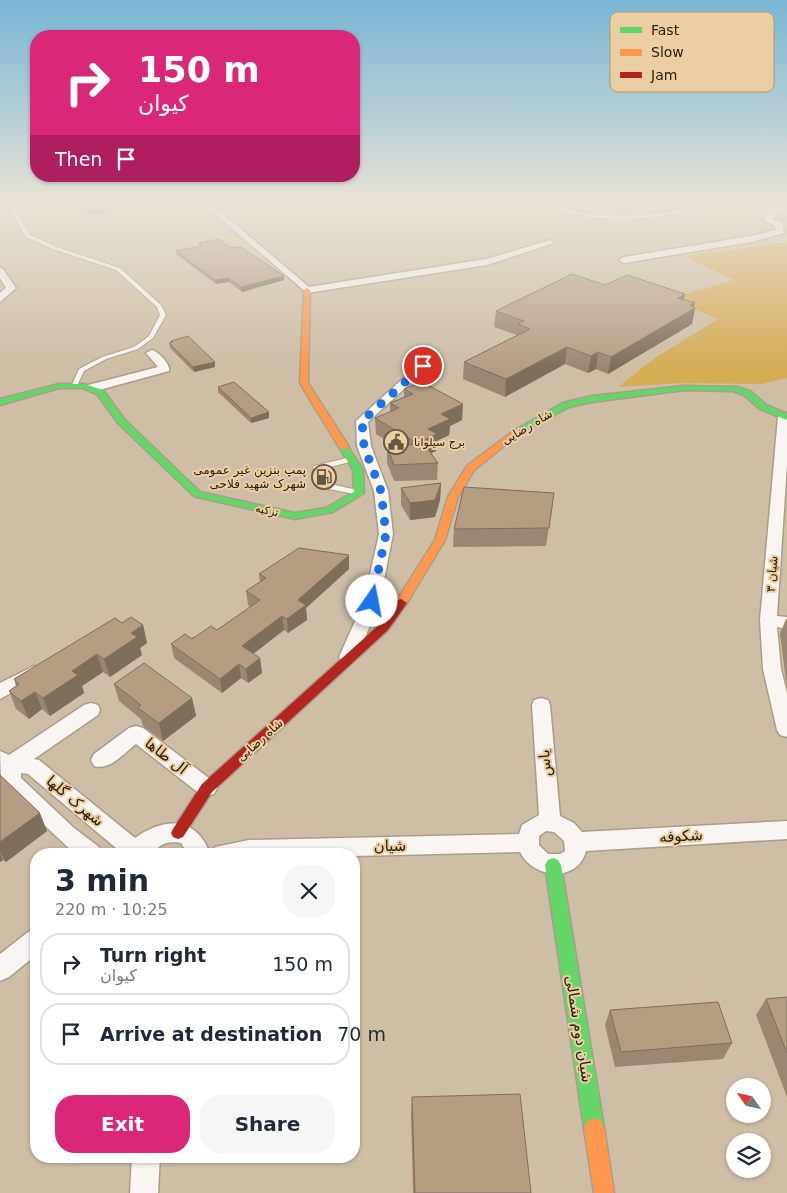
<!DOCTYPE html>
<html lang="en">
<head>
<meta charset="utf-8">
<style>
	body { margin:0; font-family:"DejaVu Sans",Cairo,sans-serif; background:#f6f6f7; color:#1f2937; height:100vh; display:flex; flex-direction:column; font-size:19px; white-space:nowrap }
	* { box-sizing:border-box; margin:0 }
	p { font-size:16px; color:#747a83 }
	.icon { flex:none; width:28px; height:28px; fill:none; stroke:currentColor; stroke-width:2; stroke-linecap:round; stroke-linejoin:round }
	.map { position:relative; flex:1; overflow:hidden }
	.sheet { position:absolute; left:30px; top:848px; width:330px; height:315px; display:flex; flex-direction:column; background:#fff; border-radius:20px; box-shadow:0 1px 4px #0004 }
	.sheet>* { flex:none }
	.guide { position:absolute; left:30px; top:30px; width:330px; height:152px; border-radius:20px; box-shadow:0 1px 4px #0004; background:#db2777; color:#fff; overflow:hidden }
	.needle { width:32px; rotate:304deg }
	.controls { position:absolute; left:726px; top:1078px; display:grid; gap:10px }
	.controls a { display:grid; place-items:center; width:45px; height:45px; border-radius:50%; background:#fff; box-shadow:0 1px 4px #0004; font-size:25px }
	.pin { position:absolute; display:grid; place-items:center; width:42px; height:42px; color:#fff; margin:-21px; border:2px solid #fff; border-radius:50%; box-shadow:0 1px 5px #0007 }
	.me { position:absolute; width:55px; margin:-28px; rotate:12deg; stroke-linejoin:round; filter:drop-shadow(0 0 4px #0008) }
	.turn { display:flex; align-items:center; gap:18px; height:105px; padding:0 25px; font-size:22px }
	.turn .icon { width:65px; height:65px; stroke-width:2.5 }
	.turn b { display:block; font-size:35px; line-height:42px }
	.then { display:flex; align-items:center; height:48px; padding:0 25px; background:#0003; gap:10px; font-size:19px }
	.round { display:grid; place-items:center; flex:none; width:52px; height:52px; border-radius:20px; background:#f6f6f7 }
	.summary { display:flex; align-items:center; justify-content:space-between; height:85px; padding:0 25px }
	h1 { font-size:30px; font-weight:800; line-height:38px }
	.cta { display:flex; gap:10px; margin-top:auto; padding:10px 25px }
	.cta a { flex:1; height:58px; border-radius:20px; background:#db2777; color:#fff; font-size:20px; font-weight:800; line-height:58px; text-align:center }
	.cta a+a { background:#f6f6f7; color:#1f2937 }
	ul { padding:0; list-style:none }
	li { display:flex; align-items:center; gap:15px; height:62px; margin:0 10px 8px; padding:0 15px; border:2px solid #e0e1e3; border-radius:20px }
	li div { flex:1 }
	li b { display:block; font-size:19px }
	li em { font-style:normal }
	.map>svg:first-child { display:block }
	.green { fill:#d5ab54 }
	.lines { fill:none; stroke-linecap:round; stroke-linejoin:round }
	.lane-casing { stroke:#a99e8a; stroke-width:2 }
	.street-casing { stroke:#a99e8a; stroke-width:3 }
	.fast-casing { stroke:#a99e8a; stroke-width:3 }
	.slow-casing { stroke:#a99e8a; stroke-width:3 }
	.jam-casing { stroke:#a99e8a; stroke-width:3 }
	.lane { fill:#f8f5f2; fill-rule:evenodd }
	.street { fill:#f8f5f2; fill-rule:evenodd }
	.fast { fill:#63d668; fill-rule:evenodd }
	.slow { fill:#ff974d; fill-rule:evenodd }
	.jam { fill:#b3261e; fill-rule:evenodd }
	.wall { fill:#9b8771 }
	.shaded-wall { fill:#7e6e5c }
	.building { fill:#b49d83; stroke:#7e6e5c }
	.route { stroke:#1a73e8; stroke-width:9; stroke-dasharray:0 16.2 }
	.labels { text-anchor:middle; stroke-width:4; stroke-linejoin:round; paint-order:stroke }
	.far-poi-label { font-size:11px; fill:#2b200e; stroke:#ebcea1; text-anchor:start }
	.far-street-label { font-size:11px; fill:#2b200e; stroke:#ebcea1 }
	.street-label { font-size:12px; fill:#2b200e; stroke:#ebcea1 }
	.poi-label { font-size:12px; fill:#2b200e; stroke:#ebcea1; text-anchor:end }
	.near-street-label { font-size:15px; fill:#2b200e; stroke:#ebcea1 }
	.key { fill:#ebcea1; stroke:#b19a75; stroke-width:1 }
	.key-label { font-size:14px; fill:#2b200e }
</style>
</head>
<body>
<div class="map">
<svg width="787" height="1193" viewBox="0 0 787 1193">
	<rect width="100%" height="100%" fill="#cdbea5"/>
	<!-- green -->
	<path class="green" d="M 787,242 L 787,378 L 761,384 L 682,383 L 618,387 L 655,358 L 718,319 L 669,299 L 734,280 L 684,256 Z"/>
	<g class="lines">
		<defs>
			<path id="lane" d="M 15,202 L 19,202 L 16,212 L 30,235 L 57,247 L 120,268 L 161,305 L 166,315 L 153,338 L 138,349 L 106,359 L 84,371 L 77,386 L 72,385 L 79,369 L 102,357 L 134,347 L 149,336 L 160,315 L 157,307 L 116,270 L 53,249 L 26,237 L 12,212 Z
				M 545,202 L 550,202 L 564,208 L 593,215 L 626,216 L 671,212 L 660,202 L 664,202 L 676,212 L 732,202 L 739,202 C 728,207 714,207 702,210 C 655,218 587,229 545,202 Z
				M 351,457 L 355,459 L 354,461 L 322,469 L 335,485 L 362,491 L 363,493 L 362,495 L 359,495 L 329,489 L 313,468 L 314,466 Z"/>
			<path id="street" d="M 201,202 L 209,202 L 309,287 L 486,259 L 550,240 L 554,243 L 487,265 L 307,293 Z
				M 787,206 L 787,210 L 778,212 L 772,219 L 782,222 L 784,233 L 751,242 L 624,263 L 619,260 L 624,257 L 751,236 L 776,230 L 774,225 L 763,220 L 772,208 Z
				M 0,268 L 3,269 L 16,288 L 0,302 L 0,293 L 6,288 L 0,278 Z
				M 152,350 C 159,352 171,365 169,371 L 92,392 L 86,388 L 88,385 L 158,367 L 146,353 Z
				M 423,363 L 429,366 L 427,368 L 368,422 L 371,446 L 388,491 L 393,534 L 380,601 L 357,657 L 354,661 L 348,663 L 342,661 L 339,657 L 364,601 L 379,534 L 374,491 L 357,446 L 356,421 L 419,364 Z
				M 784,413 L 787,414 L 787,464 L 777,616 L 787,617 L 787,629 L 777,627 L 781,669 L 787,693 L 787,737 L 780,735 L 777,730 L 763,669 L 760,620 L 778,417 Z
				M 34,666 L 40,667 L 43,672 L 40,677 L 0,699 L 0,683 Z
				M 541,698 L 548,700 L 550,705 L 560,816 L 574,823 L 582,832 L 787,821 L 787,839 L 586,851 C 578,883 533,879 520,852 L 354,856 L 354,854 L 212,854 L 215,847 L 249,840 L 519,834 L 522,825 L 539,815 L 532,705 L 534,700 ZM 546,831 L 554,832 L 564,841 L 565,851 L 560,854 L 548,854 L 539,845 L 539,836 Z
				M 91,703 L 98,705 L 100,710 L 98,715 L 34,759 L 39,760 L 135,838 C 164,817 197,816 210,854 L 188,854 L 181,843 C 161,840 162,848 147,854 C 141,856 129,854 123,854 L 28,774 L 21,773 L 21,778 L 74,828 L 99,847 L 102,854 L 75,854 L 4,787 L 1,781 L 0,751 L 9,755 L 84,705 Z
				M 136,726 L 143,728 L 214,782 L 217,788 L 214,794 L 207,796 L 200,794 L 136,744 C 124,753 110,771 94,766 L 91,760 L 94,754 L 129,728 Z
				M 36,929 L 36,955 L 9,977 L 0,981 L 0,954 L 28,932 Z
				M 132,1156 L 160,1156 L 158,1193 L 130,1193 Z"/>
			<path id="fast" d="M 59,384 L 84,384 L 103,390 L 124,419 L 200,492 L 295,513 L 326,508 L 354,492 L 353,470 L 339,447 L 344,444 L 347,445 L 363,470 L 364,493 L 333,512 L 295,519 L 197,497 L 194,496 L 118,423 L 97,394 L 83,388 L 59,388 L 0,405 L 0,399 Z
				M 684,386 L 737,387 L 750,391 L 766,405 L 787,414 L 787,420 L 760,409 L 744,395 L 733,391 L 684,390 L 592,402 L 569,407 L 519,434 L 513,434 L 512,432 L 563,403 L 592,396 Z
				M 553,858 L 558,860 L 561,865 L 604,1128 L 601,1135 L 594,1138 L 587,1135 L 584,1128 L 545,865 L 548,860 Z"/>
			<path id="slow" d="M 307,288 L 310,290 L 308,383 L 349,447 L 344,450 L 339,447 L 300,383 L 304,290 Z
				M 516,429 L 520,432 L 519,434 L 474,470 L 458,497 L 445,540 L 405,606 L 397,606 L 395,603 L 435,540 L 448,497 L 467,466 Z
				M 594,1118 L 601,1121 L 604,1128 L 614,1193 L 594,1193 L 584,1128 L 587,1121 Z"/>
			<path id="jam" d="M 401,599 L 407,603 L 388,630 L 212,792 L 183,837 L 178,839 L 173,837 L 171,833 L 173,829 L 202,784 L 380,624 L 397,600 Z"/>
		</defs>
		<!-- lane casing -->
		<use href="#lane" class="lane-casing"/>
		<!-- street casing -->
		<use href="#street" class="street-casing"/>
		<!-- fast casing -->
		<use href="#fast" class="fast-casing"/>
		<!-- slow casing -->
		<use href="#slow" class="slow-casing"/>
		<!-- jam casing -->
		<use href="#jam" class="jam-casing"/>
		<!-- lane -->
		<use href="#lane" class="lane"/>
		<!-- street -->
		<use href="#street" class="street"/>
		<!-- fast -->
		<use href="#fast" class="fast"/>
		<!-- slow -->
		<use href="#slow" class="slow"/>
		<!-- jam -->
		<use href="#jam" class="jam"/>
	</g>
	<!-- wall -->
	<path class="wall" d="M 76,202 L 124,202 L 108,206 L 110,207 L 111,211 L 91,215 Z
		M 199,243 L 230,248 L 284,276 L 284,280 L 242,292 L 229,282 L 216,284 L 177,255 L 176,251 L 199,246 Z
		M 605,285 L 685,294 L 684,299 L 695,308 L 692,324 L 608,374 L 596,369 L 588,373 L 565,364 L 505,397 L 463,379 L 464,362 L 517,335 L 494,327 L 496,311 Z
		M 171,341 L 215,362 L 215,367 L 194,372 L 170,348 L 169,343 L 171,343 Z
		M 218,387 L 269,418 L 251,423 L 218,392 Z
		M 404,389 L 462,420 L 450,426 L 449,435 L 437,441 L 436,451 L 431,453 L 438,463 L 437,480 L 394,481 L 387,463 L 387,446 L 395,446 L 376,434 L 375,418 L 390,412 L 390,403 L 404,397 Z
		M 441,483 L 440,500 L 435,517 L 410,520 L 401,505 L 401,488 Z
		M 554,493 L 546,546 L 453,547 L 454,529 Z
		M 349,569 L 306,608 L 307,620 L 288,633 L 284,630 L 253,654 L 260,658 L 262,673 L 248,683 L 241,678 L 222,693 L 174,658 L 171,644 L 217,630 L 250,607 L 248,605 L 246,591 L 260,582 L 259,574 Z
		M 786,619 L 787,619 L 787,688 L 780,634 Z
		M 143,625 L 147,643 L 140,648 L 142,655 L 110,677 L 103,672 L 82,686 L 84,693 L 50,716 L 42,709 L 29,719 L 16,709 L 9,691 L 16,686 L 14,679 Z
		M 114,684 L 192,698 L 196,716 L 163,741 L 143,726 L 141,719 L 119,701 Z
		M 0,775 L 47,831 L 6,862 L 3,860 L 0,862 Z
		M 787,997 L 787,1097 L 756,1015 L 766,999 Z
		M 610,1010 L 732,1043 L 723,1059 L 615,1067 L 605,1025 Z
		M 412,1097 L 531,1193 L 413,1193 L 411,1116 Z"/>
	<!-- shaded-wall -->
	<path class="shaded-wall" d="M 109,202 L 124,202 L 105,207 L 104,203 Z
		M 110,207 L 111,211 L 91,215 L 90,210 Z
		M 284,276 L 284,280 L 242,292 L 241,287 Z
		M 228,278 L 229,282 L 216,284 L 215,280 Z
		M 685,294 L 681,310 L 678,298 Z
		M 695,303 L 693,309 L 695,308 L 692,324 L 608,374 L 611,357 Z
		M 567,347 L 565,364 L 505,397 L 506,379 Z
		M 598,352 L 596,369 L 588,373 L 591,356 Z
		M 215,362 L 215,367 L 194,372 L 193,367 Z
		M 463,404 L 462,420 L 450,426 L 449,435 L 437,441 L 436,451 L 417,460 L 417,443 L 428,429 L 441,414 Z
		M 269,412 L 269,418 L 251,423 L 251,418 Z
		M 441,483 L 440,500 L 435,517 L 410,520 L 410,503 Z
		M 349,555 L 349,569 L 306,608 L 307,620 L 288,633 L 287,619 L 298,600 Z
		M 282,616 L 284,630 L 244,661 L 242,646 Z
		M 143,625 L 147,643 L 140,648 L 142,655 L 110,677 L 104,659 L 131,633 Z
		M 97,654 L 103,672 L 82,686 L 84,693 L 50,716 L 43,698 L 72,671 Z
		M 260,658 L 262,673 L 248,683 L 246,669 Z
		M 239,664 L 241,678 L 222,693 L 220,679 Z
		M 35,692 L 42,709 L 29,719 L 21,701 Z
		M 192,698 L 196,716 L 163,741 L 159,723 Z
		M 40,813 L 47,831 L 6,862 L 0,852 L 0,842 Z
		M 0,854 L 3,860 L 0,862 Z"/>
	<!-- building -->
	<path class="building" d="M 80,202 L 109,202 L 104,203 L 110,207 L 90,210 Z
		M 219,239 L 230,248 L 241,247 L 284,276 L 241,287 L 228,278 L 215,280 L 176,251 L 202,246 L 199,243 Z
		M 572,274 L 605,285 L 627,275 L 685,294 L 678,298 L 695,303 L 690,305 L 695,308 L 611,357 L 598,352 L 591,356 L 567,347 L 506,379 L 464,362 L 530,329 L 518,324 L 524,321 L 496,311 Z
		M 188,336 L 215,362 L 193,367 L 169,343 L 173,342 L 171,341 Z
		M 234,382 L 269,412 L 251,418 L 218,387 Z
		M 422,382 L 463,404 L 441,414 L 450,419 L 428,429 L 437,434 L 417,443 L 375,418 L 399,408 L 390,403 L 413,394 L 404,389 Z
		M 424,444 L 438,463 L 394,465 L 387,446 Z
		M 441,483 L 435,500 L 410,503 L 401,488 Z
		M 464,487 L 554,493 L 549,528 L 454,529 Z
		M 299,548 L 349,555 L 298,600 L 306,605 L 287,619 L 282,616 L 242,646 L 260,658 L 246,669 L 239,664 L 220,679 L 171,644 L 185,634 L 192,639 L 211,626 L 217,630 L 260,600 L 246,591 L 266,578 L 259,574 Z
		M 131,617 L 143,625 L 131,633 L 137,637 L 104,659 L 97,654 L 72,671 L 78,675 L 43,698 L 35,692 L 21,701 L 9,691 L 19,684 L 14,679 L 115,618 L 122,623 Z
		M 144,663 L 192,698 L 159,723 L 138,708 L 141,705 L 114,684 Z
		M 0,775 L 40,813 L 0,842 Z
		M 787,997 L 787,1053 L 766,999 Z
		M 718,1002 L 732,1043 L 621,1052 L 610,1010 Z
		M 520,1094 L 531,1193 L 415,1193 L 412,1097 Z"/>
	<!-- sky -->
	<linearGradient id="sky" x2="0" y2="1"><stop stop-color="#77b6d4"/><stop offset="0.55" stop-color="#e8e2d6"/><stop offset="1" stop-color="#e8e2d6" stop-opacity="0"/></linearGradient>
	<rect width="787" height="369" fill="url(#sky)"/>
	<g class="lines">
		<!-- route -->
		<path class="route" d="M 372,601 L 386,534 L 381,491 L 364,446 L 362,421 L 423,366"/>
	</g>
	<!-- icons -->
	<defs>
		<symbol id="civic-ring" viewBox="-11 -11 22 22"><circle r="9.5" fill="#ebcea1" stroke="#645743" stroke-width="1.5"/><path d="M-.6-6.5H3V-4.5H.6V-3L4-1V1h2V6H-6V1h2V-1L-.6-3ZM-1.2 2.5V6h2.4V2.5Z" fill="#645743"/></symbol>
		<symbol id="fuel-ring" viewBox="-11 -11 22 22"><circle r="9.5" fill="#ebcea1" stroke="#645743" stroke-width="1.5"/><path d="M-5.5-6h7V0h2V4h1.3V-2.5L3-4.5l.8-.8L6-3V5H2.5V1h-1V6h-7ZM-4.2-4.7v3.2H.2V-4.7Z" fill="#645743"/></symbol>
	</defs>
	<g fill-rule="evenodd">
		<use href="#civic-ring" x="382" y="428" width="28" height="28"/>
		<use href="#fuel-ring" x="310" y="463" width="28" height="28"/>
	</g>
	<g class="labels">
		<!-- far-poi labels -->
		<g class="far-poi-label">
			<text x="414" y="446">برج سیلوانا</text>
		</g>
		<!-- far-street labels -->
		<g class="far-street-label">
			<text transform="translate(267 510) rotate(12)" y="4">تزکیه</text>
		</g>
		<!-- street labels -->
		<g class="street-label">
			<text transform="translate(527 427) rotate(-31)" y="4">شاه رضایی</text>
			<text transform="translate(772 574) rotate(-85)" y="4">شیان ۳</text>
			<text transform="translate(260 740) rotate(-42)" y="4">شاه رضایی</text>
		</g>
		<!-- poi labels -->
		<g class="poi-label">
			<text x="306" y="474">پمپ بنزین غیر عمومی<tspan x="306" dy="14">شهرک شهید فلاحی</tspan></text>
		</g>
		<!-- near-street labels -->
		<g class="near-street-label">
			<text transform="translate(166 756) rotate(38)" y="5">آل طاها</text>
			<text transform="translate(545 763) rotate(-94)" y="5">یاس</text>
			<text transform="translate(75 801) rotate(40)" y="5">شهرک گلها</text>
			<text transform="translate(681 836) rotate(-3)" y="5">شکوفه</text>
			<text transform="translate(390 846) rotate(-1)" y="5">شیان</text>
			<text transform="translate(579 1029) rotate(81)" y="5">شیان دوم شمالی</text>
		</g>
	</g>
	<!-- legend -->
	<rect x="610" y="12" width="164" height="80" rx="8" class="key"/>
	<rect x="620" y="27" width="22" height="6" fill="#63d668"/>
	<rect x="620" y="49" width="22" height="7" fill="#ff974d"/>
	<rect x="620" y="72" width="22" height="6" fill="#b3261e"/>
	<g class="key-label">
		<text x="651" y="35">Fast</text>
		<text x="651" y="57">Slow</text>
		<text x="651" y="80">Jam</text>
	</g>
</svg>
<div class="controls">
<a><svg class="needle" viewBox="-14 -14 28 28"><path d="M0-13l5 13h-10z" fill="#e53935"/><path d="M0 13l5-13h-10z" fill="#747a83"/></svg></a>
<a><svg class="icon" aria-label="layers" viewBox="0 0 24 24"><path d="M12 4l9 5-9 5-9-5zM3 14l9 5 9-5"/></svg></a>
</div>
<div class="pin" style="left:423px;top:366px;background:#d93025"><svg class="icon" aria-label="arrive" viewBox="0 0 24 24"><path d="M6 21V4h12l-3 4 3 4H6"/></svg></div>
<svg class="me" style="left:372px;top:601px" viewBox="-20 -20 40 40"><circle r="19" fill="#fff"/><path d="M0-13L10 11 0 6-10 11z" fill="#1a73e8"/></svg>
<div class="guide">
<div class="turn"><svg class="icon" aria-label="right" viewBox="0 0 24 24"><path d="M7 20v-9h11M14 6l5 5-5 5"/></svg><div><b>150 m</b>کیوان</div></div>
<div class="then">Then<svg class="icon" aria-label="arrive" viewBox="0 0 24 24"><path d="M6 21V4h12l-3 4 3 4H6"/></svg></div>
</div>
<section class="sheet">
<div class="summary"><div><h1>3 min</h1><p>220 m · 10:25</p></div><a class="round"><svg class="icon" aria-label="close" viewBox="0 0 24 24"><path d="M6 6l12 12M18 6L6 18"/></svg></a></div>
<ul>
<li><svg class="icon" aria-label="right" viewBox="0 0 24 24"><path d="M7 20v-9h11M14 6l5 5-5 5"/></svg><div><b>Turn right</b><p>کیوان</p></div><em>150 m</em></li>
<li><svg class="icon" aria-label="arrive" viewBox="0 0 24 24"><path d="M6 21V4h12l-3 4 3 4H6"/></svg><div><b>Arrive at destination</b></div><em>70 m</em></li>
</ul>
<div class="cta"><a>Exit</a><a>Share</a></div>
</section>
</div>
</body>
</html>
